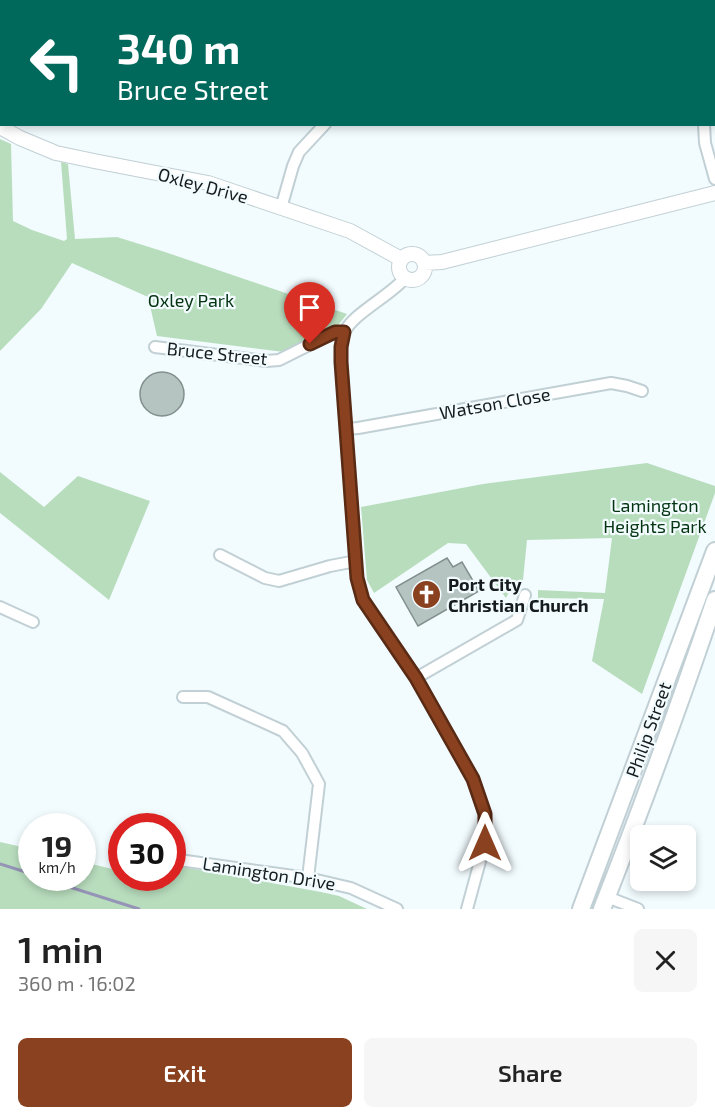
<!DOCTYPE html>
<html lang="en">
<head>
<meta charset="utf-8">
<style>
	body { margin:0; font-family:"Exo 2",sans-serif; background:#f6f6f6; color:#222; height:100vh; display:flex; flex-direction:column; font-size:22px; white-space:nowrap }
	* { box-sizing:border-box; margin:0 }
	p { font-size:20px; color:#767676 }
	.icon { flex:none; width:33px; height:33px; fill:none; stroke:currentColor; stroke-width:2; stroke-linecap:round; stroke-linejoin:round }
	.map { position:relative; height:909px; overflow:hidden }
	.details { display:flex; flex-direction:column; background:#fff; flex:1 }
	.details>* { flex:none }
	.guide { position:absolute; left:0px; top:0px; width:716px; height:126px; box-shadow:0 3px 9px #0003; background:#00695c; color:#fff; overflow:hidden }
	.buttons { position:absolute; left:630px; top:825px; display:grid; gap:12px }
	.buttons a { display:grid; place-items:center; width:66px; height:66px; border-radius:9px; background:#fff; box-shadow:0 3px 9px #0003; font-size:30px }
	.speed { position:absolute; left:18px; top:813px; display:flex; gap:12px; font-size:30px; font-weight:700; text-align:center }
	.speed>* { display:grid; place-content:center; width:78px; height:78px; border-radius:50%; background:#fff; box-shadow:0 3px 9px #0003; line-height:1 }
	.speed small { font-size:15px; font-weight:400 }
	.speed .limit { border:9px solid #d22; background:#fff; color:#111 }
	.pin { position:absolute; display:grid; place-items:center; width:51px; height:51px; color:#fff; margin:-62px -26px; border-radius:50% 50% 50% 0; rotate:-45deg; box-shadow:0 0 6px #0007 }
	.pin .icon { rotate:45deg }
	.me { position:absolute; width:66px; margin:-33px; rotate:0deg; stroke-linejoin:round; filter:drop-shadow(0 0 4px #0008) }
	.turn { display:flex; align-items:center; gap:21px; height:126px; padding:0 18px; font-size:27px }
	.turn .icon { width:78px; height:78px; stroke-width:2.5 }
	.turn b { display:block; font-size:42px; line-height:51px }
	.round { display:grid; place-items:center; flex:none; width:63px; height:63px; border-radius:9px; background:#f6f6f6 }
	.headline { display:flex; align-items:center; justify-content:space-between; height:102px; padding:0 18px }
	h1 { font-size:36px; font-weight:600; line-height:45px }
	.cta { display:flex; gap:12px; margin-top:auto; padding:12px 18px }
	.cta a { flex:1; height:69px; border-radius:9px; background:#89411f; color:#fff; font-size:24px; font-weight:600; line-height:69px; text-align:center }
	.cta a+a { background:#f6f6f6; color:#222 }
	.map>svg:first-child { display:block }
	.green { fill:#b8ddbd }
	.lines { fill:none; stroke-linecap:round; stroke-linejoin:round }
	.stream { stroke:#9594b7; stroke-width:3 }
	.building { fill:#b5c4c1; stroke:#81908d; stroke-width:1.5 }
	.minor-casing { stroke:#c1d0d5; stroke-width:14 }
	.tertiary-casing { stroke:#c1d0d5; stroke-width:16 }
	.primary-casing { stroke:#c1d0d5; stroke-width:20 }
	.minor { stroke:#fff; stroke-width:10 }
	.tertiary { stroke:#fff; stroke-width:14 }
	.primary { stroke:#fff; stroke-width:16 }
	.route-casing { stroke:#592a14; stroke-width:15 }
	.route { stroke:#89411f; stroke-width:10 }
	.labels { text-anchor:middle; stroke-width:4.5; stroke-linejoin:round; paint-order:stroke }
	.street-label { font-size:18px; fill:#161c1e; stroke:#f2fbfe }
	.park-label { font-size:18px; fill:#033311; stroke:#f2fbfe }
	.poi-label { font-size:18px; font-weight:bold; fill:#161c1e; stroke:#f2fbfe; text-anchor:start }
</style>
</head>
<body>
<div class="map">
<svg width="715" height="909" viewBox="0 0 715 909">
	<rect width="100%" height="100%" fill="#f2fbfe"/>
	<!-- green -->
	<path class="green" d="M 0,0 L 64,0 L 65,1 L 2,2 L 1,76 L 0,76 Z
		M 370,0 L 563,0 L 562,2 L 370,2 Z
		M 0,139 L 11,144 L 13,221 L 32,230 L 64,241 L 67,239 L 61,162 L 68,164 L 75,239 L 117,237 L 165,252 L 347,314 L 336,328 L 292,353 L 157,336 L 148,297 L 72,263 L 41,309 L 0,351 Z
		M 647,463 L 715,486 L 715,493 L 642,694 L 592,661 L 604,599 L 538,598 L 538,590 L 605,593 L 612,538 L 527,540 L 523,580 L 512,586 L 506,598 L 466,544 L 448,543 L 374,593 L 367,580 L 361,507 L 483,484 Z
		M 0,472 L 44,507 L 78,476 L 150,501 L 109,600 L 0,513 Z
		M 0,842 L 31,849 L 32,878 L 82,878 L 83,862 L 121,871 L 122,878 L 172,878 L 173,867 L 178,866 L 321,892 L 339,896 L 367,909 L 0,909 Z"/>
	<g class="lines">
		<!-- stream -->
		<path class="stream" d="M 0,864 L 32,874
			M 41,878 L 139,909"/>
	</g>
	<!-- building -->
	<path class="building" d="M140 394a22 22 0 1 1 44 0a22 22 0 1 1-44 0Z
		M 447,558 L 453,567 L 462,562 L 479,591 L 418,626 L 396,587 Z"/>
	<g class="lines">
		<defs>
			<path id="minor" d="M 345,0 L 346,2
				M 714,77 L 715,74
				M 704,124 L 705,143 L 715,179
				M 281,208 L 293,166 L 299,152 L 325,124
				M 405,278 C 390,296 352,314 344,333 C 340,342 341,352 341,362 L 357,578 L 363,600 L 416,678 L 473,779 L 485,815 L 485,843 L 467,909
				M 155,347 L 266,361 L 279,360 L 335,332 L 344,332
				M 347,429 L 358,428 L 611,383 L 627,386 L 642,391
				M 220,555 L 265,578 L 279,581 L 330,566 L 356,561
				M 0,607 L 33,622
				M 416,678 L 517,620 L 525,595
				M 183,697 L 208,697 L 283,731 L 302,753 L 319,784 L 308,878
				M 172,859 L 308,878 L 351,888 L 397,909
				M 607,897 L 638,909"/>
			<path id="tertiary" d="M 0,127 L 20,138 L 56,153 L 94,161 L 208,183 L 350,231 L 401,259
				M399 267a13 13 0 1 1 26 0a13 13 0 1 1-26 0Z
				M 424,263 L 442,262 L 715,193"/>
			<path id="primary" d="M 581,909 L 715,551
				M 602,909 C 642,807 680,704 715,600"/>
		</defs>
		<!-- minor casing -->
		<use href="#minor" class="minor-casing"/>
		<!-- tertiary casing -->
		<use href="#tertiary" class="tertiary-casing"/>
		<!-- primary casing -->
		<use href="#primary" class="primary-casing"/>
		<!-- minor -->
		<use href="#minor" class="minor"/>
		<!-- tertiary -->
		<use href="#tertiary" class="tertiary"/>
		<!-- primary -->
		<use href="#primary" class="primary"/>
	</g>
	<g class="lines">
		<defs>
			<path id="route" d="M 310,344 L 335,332 L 344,332 L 341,347 L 341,362 L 357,578 L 363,600 L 416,678 L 473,779 L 485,814 L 485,843"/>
		</defs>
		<!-- route casing -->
		<use href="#route" class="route-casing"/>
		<!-- route -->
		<use href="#route" class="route"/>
	</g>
	<!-- icons -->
	<defs>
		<symbol id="church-disc" viewBox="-11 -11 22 22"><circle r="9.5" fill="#89411f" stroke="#f2fbfe"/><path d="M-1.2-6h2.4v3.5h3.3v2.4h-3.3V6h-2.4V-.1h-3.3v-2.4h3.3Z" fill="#fff"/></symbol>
	</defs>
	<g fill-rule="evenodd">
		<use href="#church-disc" x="410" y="578" width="33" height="33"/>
	</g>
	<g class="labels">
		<!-- street labels -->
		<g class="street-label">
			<text transform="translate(203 186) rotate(15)" y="6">Oxley Drive</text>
			<text transform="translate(217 354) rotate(6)" y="6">Bruce Street</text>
			<text transform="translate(495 404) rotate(-10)" y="6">Watson Close</text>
			<text transform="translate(649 730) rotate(-70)" y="6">Philip Street</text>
			<text transform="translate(269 874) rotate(9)" y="6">Lamington Drive</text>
		</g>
		<!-- park labels -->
		<g class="park-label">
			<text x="191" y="307">Oxley Park</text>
			<text x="655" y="512">Lamington<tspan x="655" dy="21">Heights Park</tspan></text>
		</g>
		<!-- poi labels -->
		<g class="poi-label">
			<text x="448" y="591">Port City<tspan x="448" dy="21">Christian Church</tspan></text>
		</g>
	</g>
</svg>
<div class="buttons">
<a><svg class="icon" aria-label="layers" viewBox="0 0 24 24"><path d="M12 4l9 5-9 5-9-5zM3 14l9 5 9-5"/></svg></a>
</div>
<div class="speed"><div>19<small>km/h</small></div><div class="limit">30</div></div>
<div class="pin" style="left:310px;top:344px;background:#d93025"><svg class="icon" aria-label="arrive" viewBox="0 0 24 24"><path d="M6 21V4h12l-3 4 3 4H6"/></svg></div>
<svg class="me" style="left:485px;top:843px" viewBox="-20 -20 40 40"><path d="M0-17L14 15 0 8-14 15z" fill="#89411f" stroke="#fff" stroke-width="4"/></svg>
<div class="guide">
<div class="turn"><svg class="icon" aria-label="left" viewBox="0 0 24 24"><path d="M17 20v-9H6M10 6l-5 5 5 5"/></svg><div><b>340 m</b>Bruce Street</div></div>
</div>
</div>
<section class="details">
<div class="headline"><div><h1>1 min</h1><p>360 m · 16:02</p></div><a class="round"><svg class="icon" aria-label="close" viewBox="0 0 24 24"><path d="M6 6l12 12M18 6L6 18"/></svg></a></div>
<div class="cta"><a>Exit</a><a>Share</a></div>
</section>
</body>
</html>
